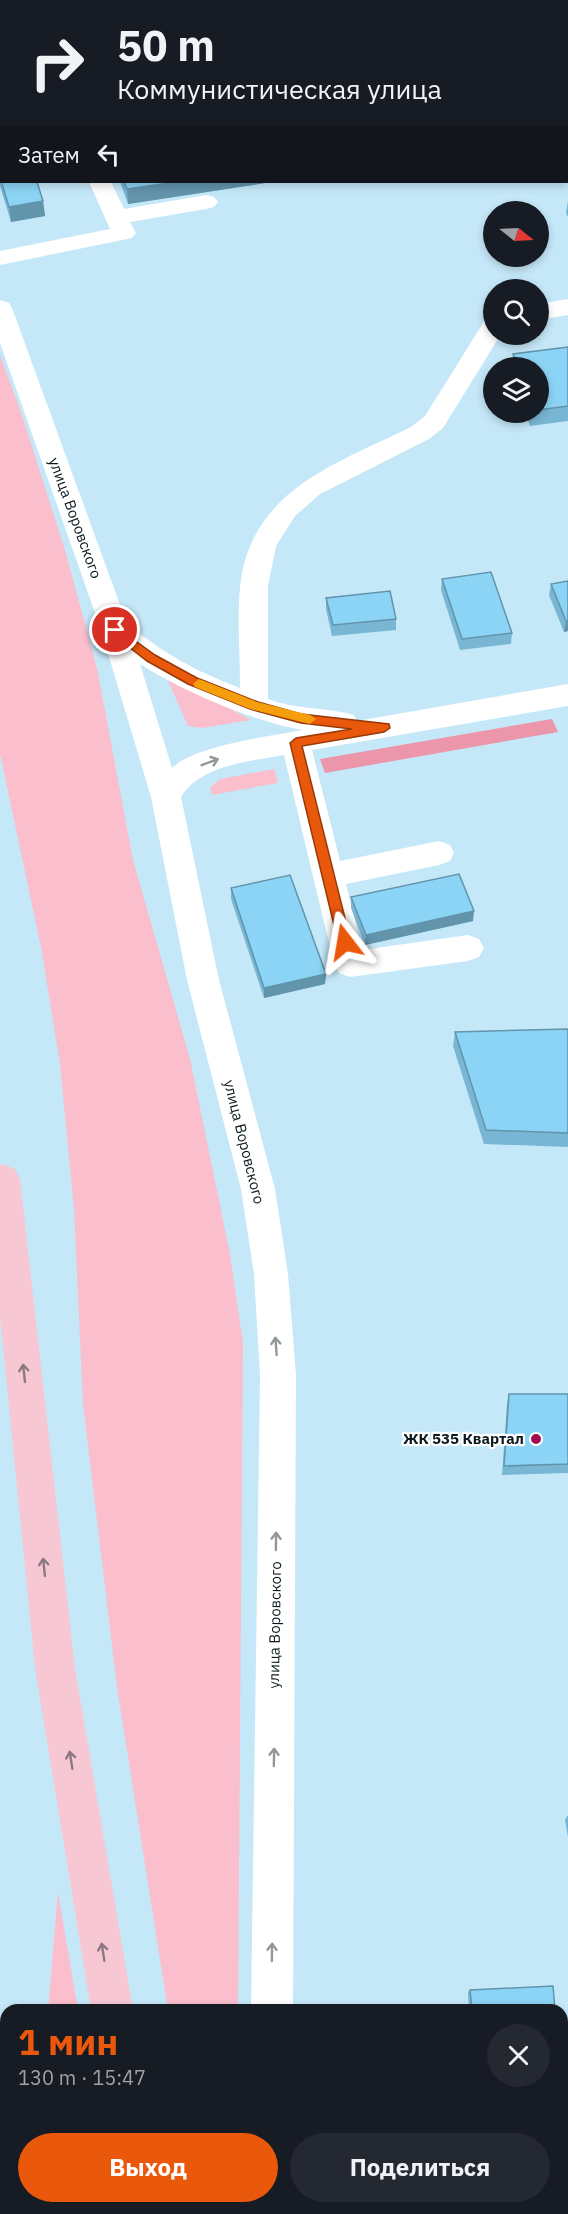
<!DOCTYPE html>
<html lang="ru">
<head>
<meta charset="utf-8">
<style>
	body { margin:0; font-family:"IBM Plex Sans",sans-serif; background:#242831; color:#f1f3f6; height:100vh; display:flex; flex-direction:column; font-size:22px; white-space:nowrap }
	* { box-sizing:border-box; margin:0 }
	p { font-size:20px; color:#9ea1a6 }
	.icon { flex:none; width:33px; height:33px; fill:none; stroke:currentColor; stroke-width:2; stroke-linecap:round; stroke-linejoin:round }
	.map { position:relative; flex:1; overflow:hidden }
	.panel { position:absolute; left:0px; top:2004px; width:568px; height:210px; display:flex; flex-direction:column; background:#171b24; border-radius:18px 18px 0 0; box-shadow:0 3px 9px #0003 }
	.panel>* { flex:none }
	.hud { position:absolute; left:0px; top:0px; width:568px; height:183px; box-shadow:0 3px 9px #0003; background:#171b24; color:#f1f3f6; overflow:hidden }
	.needle { width:39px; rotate:108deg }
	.tools { position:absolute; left:483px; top:201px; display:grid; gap:12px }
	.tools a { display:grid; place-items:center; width:66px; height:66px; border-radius:50%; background:#171b24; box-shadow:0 3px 9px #0003; font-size:30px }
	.pin { position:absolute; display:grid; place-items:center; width:51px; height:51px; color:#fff; margin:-26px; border:3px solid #fff; border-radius:50%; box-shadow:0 2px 6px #0007 }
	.me { position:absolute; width:66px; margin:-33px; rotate:346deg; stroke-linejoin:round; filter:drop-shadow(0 0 4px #0008) }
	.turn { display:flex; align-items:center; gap:21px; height:126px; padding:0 18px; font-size:27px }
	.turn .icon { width:78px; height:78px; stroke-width:2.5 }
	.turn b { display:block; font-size:42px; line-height:51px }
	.then { display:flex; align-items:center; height:57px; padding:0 18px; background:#0003; gap:12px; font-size:22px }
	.round { display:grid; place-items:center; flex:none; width:63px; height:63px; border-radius:32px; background:#242831 }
	.overview { display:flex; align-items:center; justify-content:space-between; height:102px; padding:0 18px }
	h1 { font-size:36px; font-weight:700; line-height:45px; color:#ea580c }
	.action { display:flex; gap:12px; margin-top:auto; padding:12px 18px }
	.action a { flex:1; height:69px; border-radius:36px; background:#ea580c; color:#fff; font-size:24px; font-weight:700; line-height:69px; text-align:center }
	.action a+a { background:#242831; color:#f1f3f6 }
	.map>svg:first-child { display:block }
	.green { fill:#fabecc }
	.forest { fill:#ec96ac }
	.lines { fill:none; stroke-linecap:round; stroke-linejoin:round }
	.path { stroke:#85a0ad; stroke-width:3; stroke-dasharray:3 2; stroke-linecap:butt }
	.minor { fill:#fff; fill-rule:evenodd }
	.major { fill:#f7c8d4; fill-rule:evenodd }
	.wall { fill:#78b6d3 }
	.shaded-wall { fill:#6294ac }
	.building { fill:#8cd4f5; stroke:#6294ac; stroke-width:1.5 }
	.oneway { stroke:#92989a }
	.oneway2 { stroke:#8d7982 }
	.route { fill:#ea580c; stroke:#983908; stroke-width:1.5 }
	.slow { fill:#f59e0b }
	.poi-dot { fill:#a20d50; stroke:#fff; stroke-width:2 }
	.labels { text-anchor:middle; stroke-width:4.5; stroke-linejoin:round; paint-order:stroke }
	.street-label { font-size:15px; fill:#0c191e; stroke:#fff }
	.poi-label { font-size:15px; font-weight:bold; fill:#0c191e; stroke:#fff; text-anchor:end }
</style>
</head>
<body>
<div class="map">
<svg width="568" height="2214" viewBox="0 0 568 2214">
	<rect width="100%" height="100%" fill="#c5e8f9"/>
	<!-- green -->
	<path class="green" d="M 0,355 L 22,415 L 65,550 L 97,668 L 133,860 L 190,1059 L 230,1254 L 243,1343 L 238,2010 L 168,2010 L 117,1687 L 83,1404 L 74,1209 L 60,1064 L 41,947 L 0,754 Z
		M 165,674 L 251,720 L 202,728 L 188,726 Z
		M 274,769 L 278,783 L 212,795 L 210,788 L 220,779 Z
		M 58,1892 L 78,2010 L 48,2010 Z
		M 32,2208 L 110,2208 L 111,2214 L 31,2214 Z"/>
	<!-- forest -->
	<path class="forest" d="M 552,719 L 558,732 L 325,773 L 320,759 Z"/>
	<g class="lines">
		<!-- path -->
		<path class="path" d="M 340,2 L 350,0"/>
		<!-- minor -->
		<path class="minor" d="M 438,0 L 469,0 L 437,2 Z
			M 0,58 L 2,58 L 2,72 L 0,72 Z
			M 89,182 L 111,182 L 124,209 L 206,195 L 214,197 L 218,202 L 214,207 L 206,209 L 130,222 L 136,233 L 132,238 L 0,265 L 0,251 L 110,229 Z
			M 568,299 L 568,315 L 538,320 L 538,304 Z
			M 0,300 L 9,303 L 12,308 L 127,624 C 165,654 195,671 240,688 C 240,654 237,620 240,587 C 250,490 336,464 411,427 L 425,416 L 485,320 L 494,318 L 494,334 L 501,334 L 443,428 L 429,439 L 320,494 L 295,516 L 276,546 L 268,586 L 268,699 C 297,710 326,707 354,715 L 357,721 L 568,684 L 568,706 L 312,750 L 340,861 L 439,841 L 450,845 L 454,853 L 450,861 L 439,865 L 346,884 L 362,950 L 468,935 L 479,939 L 484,948 L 479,957 L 468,961 L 350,977 L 339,973 L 334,964 L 284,755 C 251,761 200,765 181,797 L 219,980 L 275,1189 L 288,1274 L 296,1375 L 293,2010 L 251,2010 L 260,1375 L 254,1274 L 241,1189 L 187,980 L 151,797 L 101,630 L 0,343 ZM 140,664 C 182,691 254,722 303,730 C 271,736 194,746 172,768 Z
			M 248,2208 L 292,2208 L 292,2214 L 248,2214 Z"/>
		<!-- major -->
		<path class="major" d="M 3,1164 L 15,1169 L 20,1179 L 75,1668 L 133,2010 L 91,2010 L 35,1668 L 0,1317 L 0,1165 Z
			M 124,2208 L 168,2208 L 169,2214 L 125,2214 Z"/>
	</g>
	<!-- wall -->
	<path class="wall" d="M 0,84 L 43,201 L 45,216 L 11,222 L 0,186 Z
		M 120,182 L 265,182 L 265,183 L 128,204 Z
		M 568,201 L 568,217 L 566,213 Z
		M 568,347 L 568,421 L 530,426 L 525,412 L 538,412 L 538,368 L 512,368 L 513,354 Z
		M 442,579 L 512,633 L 511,644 L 460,650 L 441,590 Z
		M 568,581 L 568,631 L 564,632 L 549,595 L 551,584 Z
		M 326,598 L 396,619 L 396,630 L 332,636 L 326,609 Z
		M 231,888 L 326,974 L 325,984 L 264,998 L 231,899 Z
		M 351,897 L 473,921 L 365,945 L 351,908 Z
		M 568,1029 L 568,1147 L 484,1144 L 453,1046 L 455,1032 Z
		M 509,1394 L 568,1394 L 568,1473 L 502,1475 L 507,1404 Z
		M 567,1816 L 568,1816 L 568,1837 L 565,1820 Z
		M 470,1990 L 555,2010 L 469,2010 L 468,1992 Z"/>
	<!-- shaded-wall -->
	<path class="shaded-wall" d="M 264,0 L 308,0 L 298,2 L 264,2 Z
		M 176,182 L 265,182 L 265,183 L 128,204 L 127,189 Z
		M 43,201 L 45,216 L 11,222 L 9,207 Z
		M 566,621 L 568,621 L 568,631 L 564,632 Z
		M 474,911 L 473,921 L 365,945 L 366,935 Z
		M 326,974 L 325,984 L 264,998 L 264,988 Z"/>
	<!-- building -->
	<path class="building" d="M 116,0 L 188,0 L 189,2 L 116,2 Z
		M 0,84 L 2,84 L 2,182 L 37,182 L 43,201 L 9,207 L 0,177 Z
		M 124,182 L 176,182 L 127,189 Z
		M 568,347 L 568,406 L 538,410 L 538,384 L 541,384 L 538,376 L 538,368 L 518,368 L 513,354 Z
		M 491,572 L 512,633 L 462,639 L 442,579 Z
		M 568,581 L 568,621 L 566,621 L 551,584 Z
		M 390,591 L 396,619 L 333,625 L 326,598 Z
		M 459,874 L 474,911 L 366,935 L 351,897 Z
		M 290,875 L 326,974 L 264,988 L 231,888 Z
		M 568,1029 L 568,1133 L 486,1130 L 455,1032 Z
		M 509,1394 L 568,1394 L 568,1464 L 504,1466 Z
		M 553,1986 L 555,2010 L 472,2010 L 470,1990 Z"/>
	<!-- one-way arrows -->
	<defs><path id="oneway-shaft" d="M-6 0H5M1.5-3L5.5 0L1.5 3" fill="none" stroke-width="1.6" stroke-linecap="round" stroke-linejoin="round" transform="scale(1.5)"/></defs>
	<g class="oneway">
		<use href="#oneway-shaft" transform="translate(210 762) rotate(-21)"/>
		<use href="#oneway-shaft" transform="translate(276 1346) rotate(-94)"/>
		<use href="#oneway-shaft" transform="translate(276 1541) rotate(-89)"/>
		<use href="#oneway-shaft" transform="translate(274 1757) rotate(-89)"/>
		<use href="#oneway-shaft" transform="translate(272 1952) rotate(-89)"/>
	</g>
	<g class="oneway2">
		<use href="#oneway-shaft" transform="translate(24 1373) rotate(-96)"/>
		<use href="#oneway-shaft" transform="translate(44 1567) rotate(-96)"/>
		<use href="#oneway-shaft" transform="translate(71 1760) rotate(-99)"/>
		<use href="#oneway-shaft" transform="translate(103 1952) rotate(-99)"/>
	</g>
	<!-- route -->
	<path class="route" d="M 115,626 L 155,655 L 197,678 L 258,702 L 301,714 L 389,724 L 390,728 L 384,732 L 302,746 L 351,942 L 349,945 L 340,945 L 338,942 L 290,743 L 296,738 L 352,729 L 301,723 L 250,709 L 188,684 L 147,661 L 111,633 L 111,627 Z"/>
	<!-- slow -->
	<path class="slow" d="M 199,679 L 257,702 L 310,715 L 316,719 L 310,724 L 250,709 L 195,687 L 193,684 Z"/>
	<!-- markers -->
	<circle class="poi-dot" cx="536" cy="1439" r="6"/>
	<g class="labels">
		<!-- street labels -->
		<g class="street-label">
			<text transform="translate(75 518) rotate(70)" y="5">улица Воровского</text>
			<text transform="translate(244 1142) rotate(76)" y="5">улица Воровского</text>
			<text transform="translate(275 1625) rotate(-89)" y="5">улица Воровского</text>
		</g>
		<!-- poi labels -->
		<g class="poi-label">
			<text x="524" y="1444">ЖК 535 Квартал</text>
		</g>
	</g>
</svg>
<div class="tools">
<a><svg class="needle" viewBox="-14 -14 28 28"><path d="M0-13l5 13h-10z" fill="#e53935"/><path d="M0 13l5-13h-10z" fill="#9ea1a6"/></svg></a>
<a><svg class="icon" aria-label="search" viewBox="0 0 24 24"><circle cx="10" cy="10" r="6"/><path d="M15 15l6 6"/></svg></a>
<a><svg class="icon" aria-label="layers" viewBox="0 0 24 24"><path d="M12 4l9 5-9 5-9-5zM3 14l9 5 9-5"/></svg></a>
</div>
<div class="pin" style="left:115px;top:630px;background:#d93025"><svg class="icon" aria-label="arrive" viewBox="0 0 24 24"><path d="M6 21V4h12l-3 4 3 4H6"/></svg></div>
<svg class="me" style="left:345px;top:942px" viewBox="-20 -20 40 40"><path d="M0-17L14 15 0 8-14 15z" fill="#ea580c" stroke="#fff" stroke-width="4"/></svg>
<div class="hud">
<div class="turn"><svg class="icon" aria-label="right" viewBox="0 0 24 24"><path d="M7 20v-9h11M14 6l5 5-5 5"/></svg><div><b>50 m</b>Коммунистическая улица</div></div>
<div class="then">Затем<svg class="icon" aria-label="left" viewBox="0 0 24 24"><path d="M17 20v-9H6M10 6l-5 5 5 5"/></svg></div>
</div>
<section class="panel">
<div class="overview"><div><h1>1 мин</h1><p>130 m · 15:47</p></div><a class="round"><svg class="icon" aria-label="close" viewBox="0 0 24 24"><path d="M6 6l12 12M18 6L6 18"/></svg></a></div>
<div class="action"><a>Выход</a><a>Поделиться</a></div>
</section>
</div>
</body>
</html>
